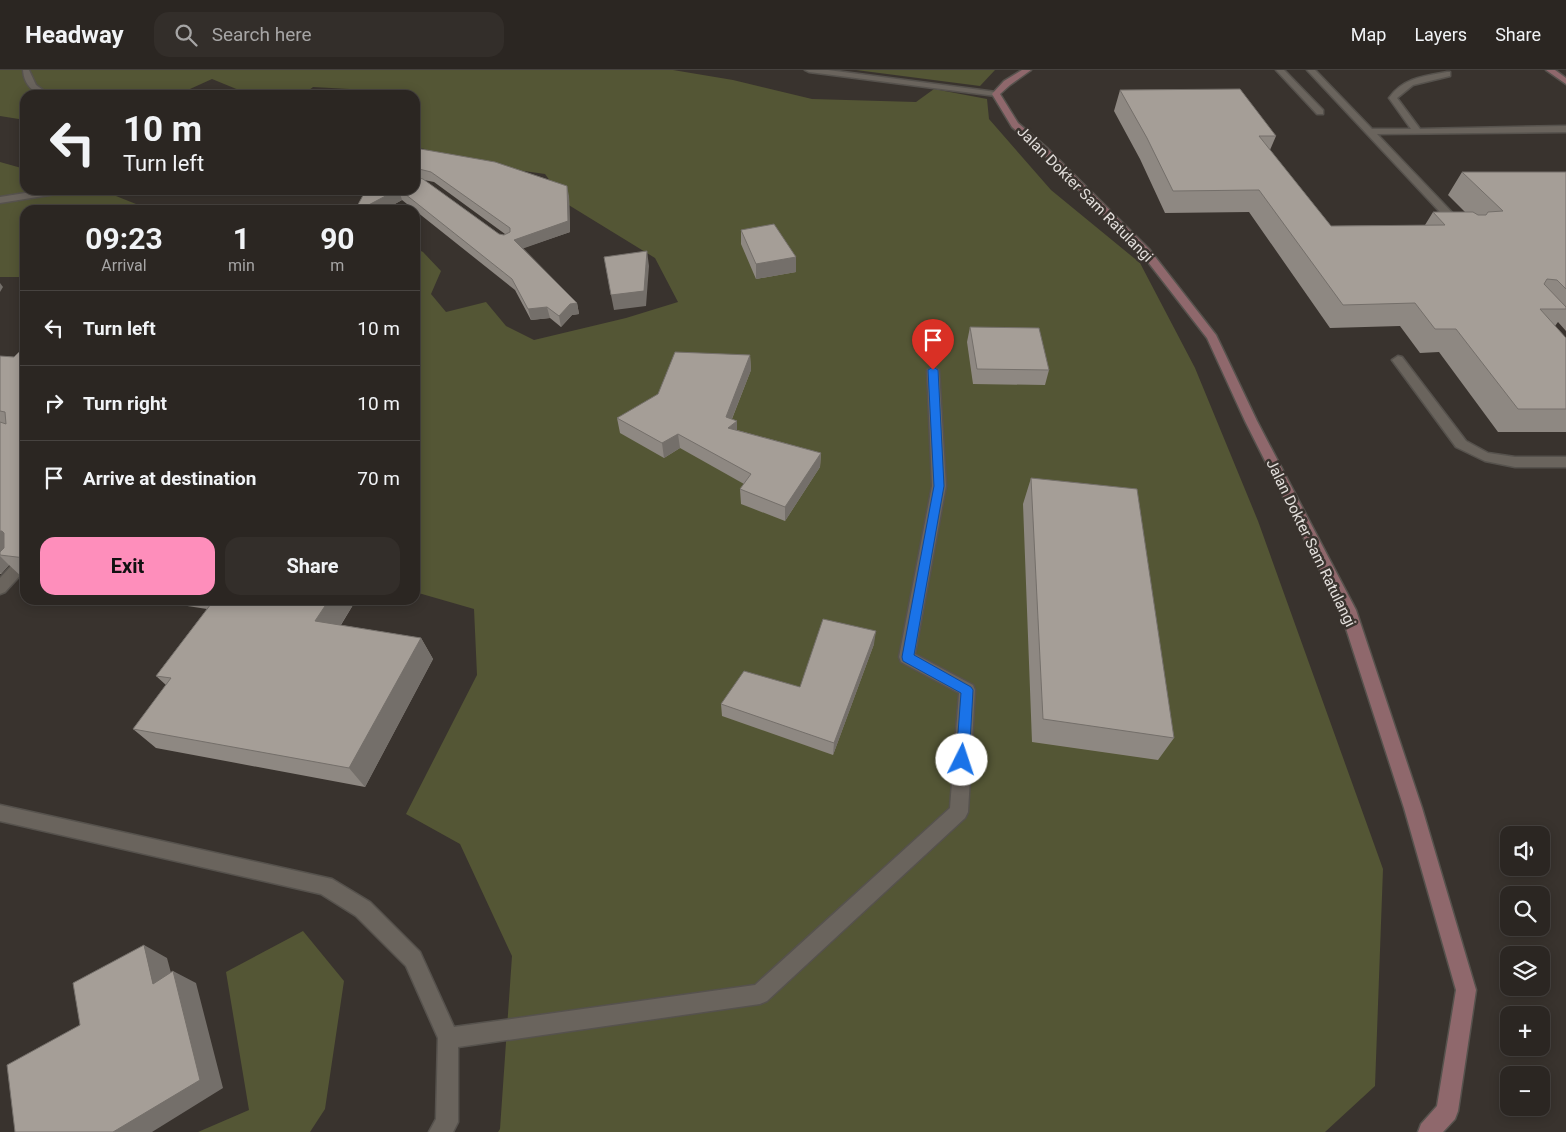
<!DOCTYPE html>
<html lang="en">
<head>
<meta charset="utf-8">
<style>
	body { margin:0; font-family:Roboto,sans-serif; background:#332e2a; color:#f1f3f6; height:100vh; display:flex; flex-direction:column; font-size:19px; white-space:nowrap }
	* { box-sizing:border-box; margin:0 }
	p { font-size:16px; color:#a6a5a5 }
	.icon { flex:none; width:28px; height:28px; fill:none; stroke:currentColor; stroke-width:2; stroke-linecap:round; stroke-linejoin:round }
	.map { position:relative; flex:1; overflow:hidden }
	.drawer { position:absolute; left:20px; top:135px; width:400px; height:400px; display:flex; flex-direction:column; background:#2b2622; border-radius:15px; box-shadow:0 2px 12px #0003,0 0 0 1px #474340 }
	.drawer>* { flex:none }
	.banner { position:absolute; left:20px; top:20px; width:400px; height:105px; border-radius:15px; box-shadow:0 2px 12px #0003,0 0 0 1px #474340; background:#2b2622; color:#f1f3f6; overflow:hidden }
	.tools { position:absolute; left:1500px; top:756px; display:grid; gap:10px }
	.tools a { display:grid; place-items:center; width:50px; height:50px; border-radius:10px; background:#2b2622; box-shadow:0 2px 12px #0003,0 0 0 1px #474340; font-size:25px }
	.pin { position:absolute; display:grid; place-items:center; width:42px; height:42px; color:#fff; margin:-51px -21px; border-radius:50% 50% 50% 0; rotate:-45deg; box-shadow:0 0 5px #0007 }
	.pin .icon { rotate:45deg }
	.me { position:absolute; width:55px; margin:-28px; rotate:4deg; stroke-linejoin:round; filter:drop-shadow(0 0 4px #0008) }
	.turn { display:flex; align-items:center; gap:18px; height:105px; padding:0 20px; font-size:22px }
	.turn .icon { width:65px; height:65px; stroke-width:2.5 }
	.turn b { display:block; font-size:35px; line-height:42px }
	.eta { display:flex; justify-content:space-evenly; align-items:center; height:85px; text-align:center }
	.eta b { font-size:30px; font-weight:700; line-height:35px }
	.button { display:flex; gap:10px; margin-top:auto; padding:10px 20px }
	.button a { flex:1; height:58px; border-radius:15px; background:#fe8ebb; color:#111; font-size:20px; font-weight:700; line-height:58px; text-align:center }
	.button a+a { background:#332e2a; color:#f1f3f6 }
	ul { padding:0; list-style:none }
	li { display:flex; align-items:center; gap:15px; height:75px; padding:0 20px; border-top:1px solid #474340 }
	li div { flex:1 }
	li b { display:block; font-size:19px }
	li em { font-style:normal }
	header { display:flex; align-items:center; gap:30px; box-sizing:border-box; height:70px; padding:0 25px; background:#2b2622; border-bottom:1px solid #474340 }
	header strong { font-size:24px }
	nav { display:flex; gap:28px; margin-inline-start:auto; font-size:18px }
	.search { width:350px; height:45px; background:#332e2a; display:flex; align-items:center; gap:12px; box-sizing:border-box; padding:0 18px; border-radius:15px; color:#a6a5a5; font-size:19px }
	.map>svg:first-child { display:block }
	.green { fill:#545635 }
	.lines { fill:none; stroke-linecap:round; stroke-linejoin:round }
	.lane-casing { stroke:#56524d; stroke-width:3 }
	.street-casing { stroke:#56524d; stroke-width:3 }
	.secondary-casing { stroke:#56524d; stroke-width:3 }
	.lane { fill:#6a645d; fill-rule:evenodd }
	.street { fill:#6a645d; fill-rule:evenodd }
	.secondary { fill:#8f686c; fill-rule:evenodd }
	.wall { fill:#8e8882; fill-rule:evenodd }
	.shaded-wall { fill:#746f6a }
	.building { fill:#a59e97; stroke:#746f6a }
	.route { fill:#1a73e8; stroke:#114b97 }
	.labels { text-anchor:middle; stroke-width:5; stroke-linejoin:round; paint-order:stroke }
	.street-label { font-size:15px; fill:#e2dedb; stroke:#39332e }
</style>
</head>
<body>
<header>
<strong>Headway</strong>
<div class="search"><svg class="icon" aria-label="search" viewBox="0 0 24 24"><circle cx="10" cy="10" r="6"/><path d="M15 15l6 6"/></svg>Search here</div>
<nav><a>Map</a><a>Layers</a><a>Share</a></nav>
</header>
<div class="map">
<svg width="1566" height="1062" viewBox="0 0 1566 1062">
	<rect width="100%" height="100%" fill="#39332e"/>
	<!-- green -->
	<path class="green" d="M 0,0 L 673,0 L 733,10 L 812,29 L 916,32 L 934,19 L 987,29 L 989,49 L 1051,120 L 1140,193 L 1195,298 L 1258,451 L 1383,799 L 1375,1016 L 1325,1062 L 498,1062 L 500,1059 L 512,886 L 460,774 L 406,744 L 477,605 L 474,539 L 415,522 L 415,178 L 423,182 L 441,201 L 431,224 L 446,242 L 486,232 L 506,256 L 534,270 L 626,248 L 678,232 L 655,188 L 567,134 L 545,104 L 467,93 L 415,76 L 415,25 L 364,25 L 367,20 L 313,17 L 303,25 L 251,25 L 212,9 L 179,24 L 143,20 L 126,25 L 25,25 L 25,50 L 0,46 Z
		M 856,0 L 995,0 L 980,16 Z
		M 0,92 L 25,99 L 25,120 L 101,120 L 151,140 L 25,140 L 25,207 L 0,207 Z
		M 303,861 L 344,911 L 325,1039 L 310,1062 L 198,1062 L 249,1040 L 226,902 Z"/>
	<g class="lines">
		<defs>
			<path id="lane" d="M 1276,0 L 1284,0 L 1323,40 L 1323,44 L 1317,44 Z
				M 1307,0 L 1315,0 L 1372,59 L 1411,59 L 1389,28 C 1403,8 1424,6 1447,2 L 1450,2 L 1450,6 L 1413,15 L 1397,28 L 1420,59 L 1566,56 L 1566,62 L 1377,64 L 1463,154 L 1464,156 L 1459,159 L 1455,158 Z
				M 1398,286 L 1402,287 L 1466,371 L 1488,383 L 1515,387 L 1566,387 L 1566,397 L 1515,397 L 1485,391 L 1456,377 L 1392,290 Z"/>
			<path id="street" d="M 23,0 L 29,0 L 36,15 L 50,25 C 34,25 24,15 23,0 Z
				M 805,0 L 828,0 L 996,22 L 1000,24 L 996,26 L 809,2 Z
				M 44,120 L 67,120 L 62,123 L 0,133 L 0,127 Z
				M 933,296 L 939,300 L 946,416 L 915,584 L 973,615 L 975,620 L 968,742 L 965,748 L 767,931 L 760,934 L 458,977 L 458,1052 L 453,1062 L 429,1062 L 436,1049 L 438,968 L 406,896 L 356,846 L 321,824 L 0,751 L 0,735 L 332,809 L 370,832 L 420,882 L 454,957 L 755,915 L 950,738 L 959,623 L 901,592 L 899,587 L 932,416 L 927,300 Z
				M 25,485 L 25,500 L 5,522 L 0,524 L 0,508 L 20,486 Z"/>
			<path id="secondary" d="M 1022,0 L 1031,0 L 1010,15 L 1000,24 L 1018,53 L 1048,79 L 1149,179 L 1216,265 L 1257,351 L 1356,540 L 1422,738 L 1476,920 L 1458,1041 L 1455,1049 L 1443,1062 L 1418,1062 L 1421,1054 L 1437,1036 L 1456,920 L 1404,738 L 1340,540 L 1245,351 L 1207,268 L 1141,183 L 1042,83 L 1012,57 L 992,24 L 1004,11 Z
				M 1546,0 L 1555,0 L 1566,8 L 1566,14 Z"/>
		</defs>
		<!-- lane casing -->
		<use href="#lane" class="lane-casing"/>
		<!-- street casing -->
		<use href="#street" class="street-casing"/>
		<!-- secondary casing -->
		<use href="#secondary" class="secondary-casing"/>
		<!-- lane -->
		<use href="#lane" class="lane"/>
		<!-- street -->
		<use href="#street" class="street"/>
		<!-- secondary -->
		<use href="#secondary" class="secondary"/>
	</g>
	<!-- wall -->
	<path class="wall" d="M 1120,20 L 1276,66 L 1270,80 L 1331,156 L 1425,155 L 1433,142 L 1465,142 L 1448,125 L 1462,102 L 1566,102 L 1566,261 L 1558,252 L 1555,256 L 1566,268 L 1566,362 L 1498,362 L 1439,282 L 1420,283 L 1400,256 L 1330,258 L 1249,142 L 1165,143 L 1140,89 L 1114,41 Z
		M 415,78 L 569,126 L 570,162 L 523,178 L 577,233 L 579,244 L 572,245 L 561,257 L 550,248 L 531,250 L 515,220 L 402,130 L 384,140 L 355,140 L 366,120 L 415,120 ZM 424,110 L 434,112 L 505,164 L 504,165 L 499,164 Z
		M 741,160 L 796,187 L 796,202 L 756,209 L 741,174 Z
		M 970,257 L 1049,300 L 1045,315 L 973,314 L 967,272 Z
		M 25,283 L 25,507 L 22,507 L 9,495 L 1,504 L 0,504 L 0,286 L 14,287 Z
		M 750,285 L 751,300 L 732,349 L 737,351 L 737,360 L 821,383 L 820,397 L 785,451 L 741,434 L 740,419 L 744,414 L 680,378 L 664,388 L 620,363 L 617,348 Z
		M 1031,408 L 1174,668 L 1158,690 L 1032,672 L 1023,434 Z
		M 125,530 L 148,530 L 146,533 Z
		M 148,530 L 356,530 L 341,555 L 421,568 L 433,589 L 365,717 L 156,678 L 133,659 L 166,615 L 156,606 L 207,539 Z
		M 874,574 L 833,685 L 722,646 L 721,634 L 800,617 Z"/>
	<!-- shaded-wall -->
	<path class="shaded-wall" d="M 567,116 L 569,126 L 570,162 L 516,181 L 514,170 Z
		M 397,120 L 399,120 L 402,130 L 384,140 L 359,140 Z
		M 647,181 L 649,196 L 646,236 L 614,240 L 611,225 Z
		M 796,187 L 796,202 L 756,209 L 756,194 Z
		M 0,213 L 3,217 L 0,222 Z
		M 577,233 L 579,244 L 572,245 L 561,257 L 559,246 L 570,234 Z
		M 547,237 L 550,248 L 531,250 L 528,239 Z
		M 750,285 L 751,300 L 727,361 L 726,347 Z
		M 737,351 L 737,365 L 728,358 Z
		M 678,364 L 680,378 L 664,388 L 662,373 Z
		M 821,383 L 820,397 L 785,451 L 785,437 Z
		M 0,461 L 2,461 L 25,483 L 0,485 Z
		M 0,486 L 9,495 L 1,504 L 0,502 Z
		M 329,530 L 356,530 L 330,572 L 315,551 Z
		M 876,561 L 874,574 L 833,685 L 834,673 Z
		M 421,568 L 433,589 L 365,717 L 349,698 Z
		M 144,875 L 167,888 L 177,925 L 153,914 Z
		M 173,901 L 196,913 L 223,1018 L 152,1062 L 113,1062 Z"/>
	<!-- building -->
	<path class="building" d="M 1240,19 L 1276,66 L 1259,66 L 1331,156 L 1445,155 L 1433,142 L 1473,142 L 1478,145 L 1486,145 L 1488,142 L 1503,141 L 1462,102 L 1566,102 L 1566,219 L 1557,210 L 1547,209 L 1544,214 L 1566,237 L 1566,239 L 1540,239 L 1566,268 L 1566,339 L 1518,339 L 1456,259 L 1435,259 L 1415,233 L 1343,235 L 1259,120 L 1173,121 L 1147,68 L 1120,20 Z
		M 415,78 L 495,92 L 567,116 L 568,151 L 514,170 L 577,233 L 570,234 L 559,246 L 547,237 L 528,239 L 512,209 L 400,120 L 415,120 L 415,107 L 423,109 L 499,164 L 504,165 L 510,162 L 510,158 L 431,102 L 415,98 Z
		M 366,120 L 397,120 L 359,140 L 355,140 Z
		M 774,154 L 796,187 L 756,194 L 741,160 Z
		M 647,181 L 644,221 L 611,225 L 604,187 Z
		M 970,257 L 1039,258 L 1049,300 L 977,299 Z
		M 19,282 L 25,283 L 25,488 L 0,485 L 0,482 L 4,478 L 4,463 L 2,461 L 0,461 L 0,352 L 6,354 L 5,342 L 0,341 L 0,286 L 14,287 Z
		M 675,282 L 750,285 L 726,347 L 737,351 L 728,358 L 821,383 L 785,437 L 740,419 L 751,404 L 678,364 L 662,373 L 617,348 L 658,324 Z
		M 1031,408 L 1137,419 L 1174,668 L 1043,649 Z
		M 214,530 L 329,530 L 315,551 L 421,568 L 349,698 L 133,659 L 171,608 L 156,606 Z
		M 823,549 L 876,561 L 834,673 L 721,634 L 744,601 L 800,617 Z
		M 144,875 L 153,914 L 173,901 L 200,1010 L 113,1062 L 15,1062 L 7,995 L 80,955 L 73,913 Z"/>
	<!-- route -->
	<path class="route" d="M 933,297 L 938,300 L 944,416 L 914,585 L 971,617 L 973,620 L 969,690 L 967,694 L 962,695 L 958,694 L 956,690 L 961,623 L 903,591 L 902,587 L 934,416 L 928,300 Z"/>
	<g class="labels">
		<!-- street labels -->
		<g class="street-label">
			<text transform="translate(1085 124) rotate(45)" y="5">Jalan Dokter Sam Ratulangi</text>
			<text transform="translate(1311 473) rotate(64)" y="5">Jalan Dokter Sam Ratulangi</text>
		</g>
	</g>
</svg>
<div class="tools">
<a><svg class="icon" aria-label="sound" viewBox="0 0 24 24"><path d="M4 9h4l5-4v14l-5-4H4zM17 9q2 3 0 6"/></svg></a>
<a><svg class="icon" aria-label="search" viewBox="0 0 24 24"><circle cx="10" cy="10" r="6"/><path d="M15 15l6 6"/></svg></a>
<a><svg class="icon" aria-label="layers" viewBox="0 0 24 24"><path d="M12 4l9 5-9 5-9-5zM3 14l9 5 9-5"/></svg></a>
<a>+</a>
<a>−</a>
</div>
<div class="pin" style="left:933px;top:300px;background:#d93025"><svg class="icon" aria-label="arrive" viewBox="0 0 24 24"><path d="M6 21V4h12l-3 4 3 4H6"/></svg></div>
<svg class="me" style="left:962px;top:690px" viewBox="-20 -20 40 40"><circle r="19" fill="#fff"/><path d="M0-13L10 11 0 6-10 11z" fill="#1a73e8"/></svg>
<div class="banner">
<div class="turn"><svg class="icon" aria-label="left" viewBox="0 0 24 24"><path d="M17 20v-9H6M10 6l-5 5 5 5"/></svg><div><b>10 m</b>Turn left</div></div>
</div>
<section class="drawer">
<div class="eta">
<div><b>09:23</b><p>Arrival</p></div>
<div><b>1</b><p>min</p></div>
<div><b>90</b><p>m</p></div>
</div>
<ul>
<li><svg class="icon" aria-label="left" viewBox="0 0 24 24"><path d="M17 20v-9H6M10 6l-5 5 5 5"/></svg><div><b>Turn left</b></div><em>10 m</em></li>
<li><svg class="icon" aria-label="right" viewBox="0 0 24 24"><path d="M7 20v-9h11M14 6l5 5-5 5"/></svg><div><b>Turn right</b></div><em>10 m</em></li>
<li><svg class="icon" aria-label="arrive" viewBox="0 0 24 24"><path d="M6 21V4h12l-3 4 3 4H6"/></svg><div><b>Arrive at destination</b></div><em>70 m</em></li>
</ul>
<div class="button"><a>Exit</a><a>Share</a></div>
</section>
</div>
</body>
</html>
